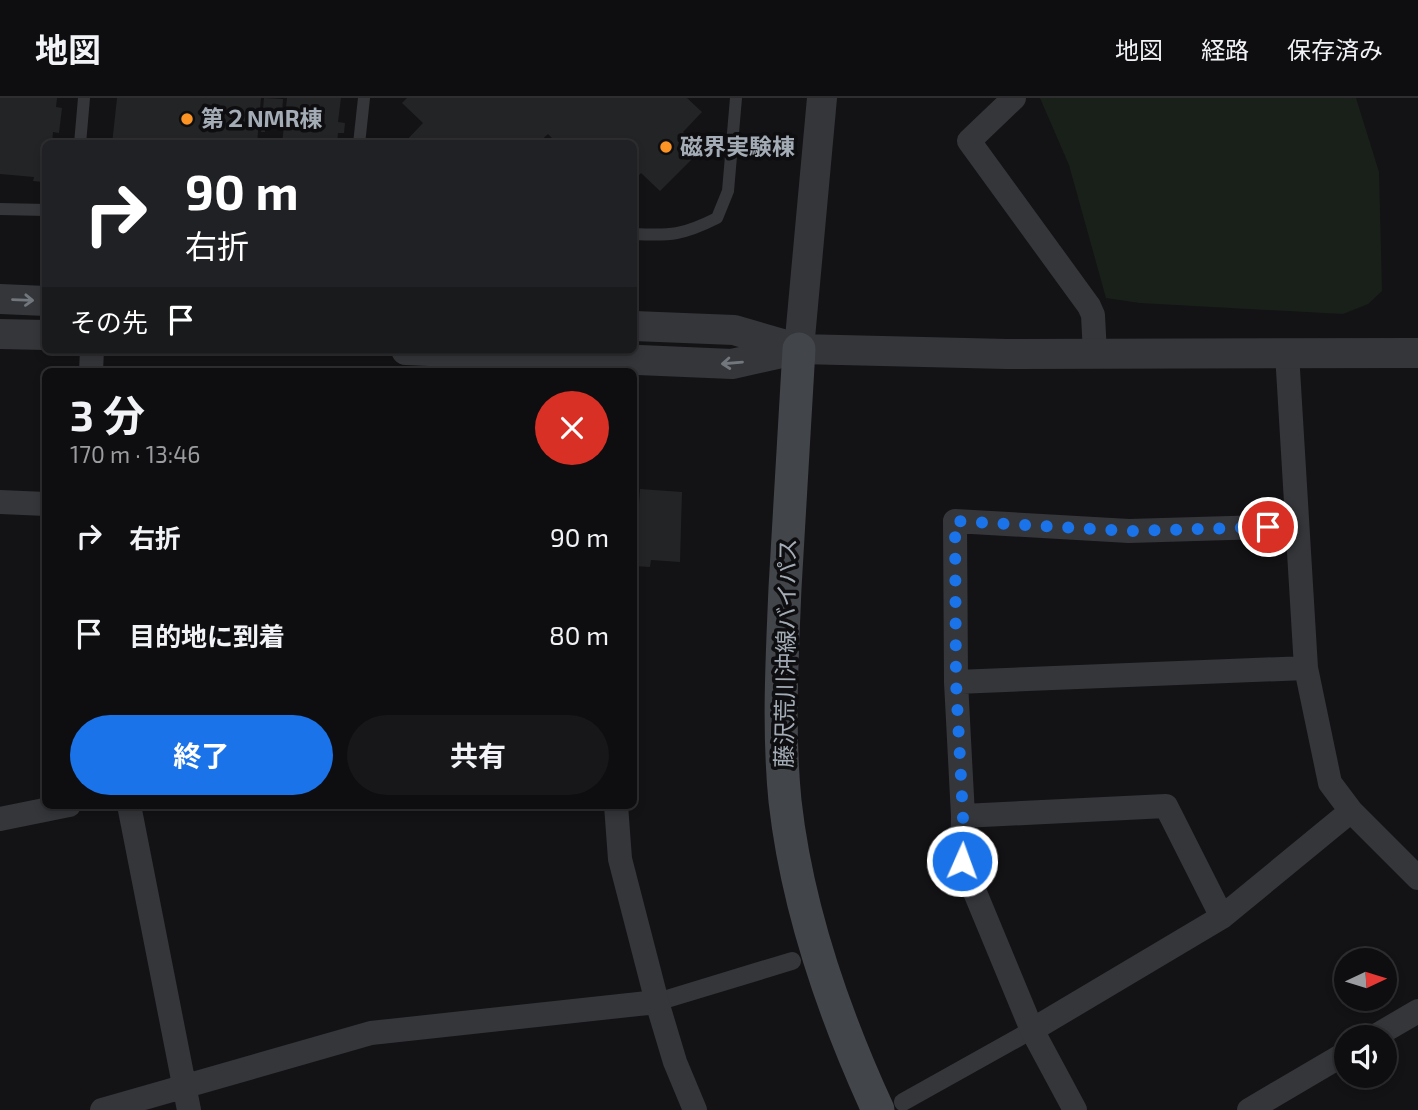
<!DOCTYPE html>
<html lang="ja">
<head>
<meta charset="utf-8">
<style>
	body { margin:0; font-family:"Exo 2","Noto Sans JP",sans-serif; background:#171719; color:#f1f3f6; height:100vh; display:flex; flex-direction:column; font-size:26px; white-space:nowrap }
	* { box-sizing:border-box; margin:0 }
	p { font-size:23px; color:#9b9c9f }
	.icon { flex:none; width:38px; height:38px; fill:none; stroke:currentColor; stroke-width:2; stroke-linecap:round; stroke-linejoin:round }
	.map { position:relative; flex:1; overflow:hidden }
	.drawer { position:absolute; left:42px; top:270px; width:595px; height:441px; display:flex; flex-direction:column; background:#0e0e10; border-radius:10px; box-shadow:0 4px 10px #0003,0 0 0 2px #2e2e30 }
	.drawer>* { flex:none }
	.banner { position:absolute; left:42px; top:42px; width:595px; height:214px; border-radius:10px; box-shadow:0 4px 10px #0003,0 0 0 2px #2e2e30; background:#202124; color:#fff; overflow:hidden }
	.needle { width:46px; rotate:86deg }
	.tools { position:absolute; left:1334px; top:850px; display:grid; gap:14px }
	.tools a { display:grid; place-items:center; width:63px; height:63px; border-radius:50%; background:#0e0e10; box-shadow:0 4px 10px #0003,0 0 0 2px #2e2e30; font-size:35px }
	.pin { position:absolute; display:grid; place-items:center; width:60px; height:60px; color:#fff; margin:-30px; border:4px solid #fff; border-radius:50%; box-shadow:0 2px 7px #0007 }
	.me { position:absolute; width:77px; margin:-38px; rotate:2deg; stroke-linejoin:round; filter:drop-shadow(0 0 5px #0008) }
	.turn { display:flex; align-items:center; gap:24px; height:147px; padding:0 28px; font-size:32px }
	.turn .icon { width:91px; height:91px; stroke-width:2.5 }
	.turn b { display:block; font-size:49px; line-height:60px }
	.then { display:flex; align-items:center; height:66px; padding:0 28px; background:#0003; gap:14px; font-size:26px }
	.round { display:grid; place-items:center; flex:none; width:74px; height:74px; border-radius:37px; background:#171719 }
	.summary { display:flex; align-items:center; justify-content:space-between; height:119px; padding:0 28px }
	h1 { font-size:42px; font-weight:700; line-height:52px }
	.action { display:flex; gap:14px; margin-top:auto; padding:14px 28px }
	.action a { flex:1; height:80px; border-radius:42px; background:#1a73e8; color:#fff; font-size:28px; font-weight:700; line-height:80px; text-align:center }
	.action a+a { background:#171719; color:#f1f3f6 }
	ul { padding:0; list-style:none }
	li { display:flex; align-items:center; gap:21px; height:98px; padding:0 28px }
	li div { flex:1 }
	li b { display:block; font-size:26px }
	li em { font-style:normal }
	header { display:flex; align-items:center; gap:42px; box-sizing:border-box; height:98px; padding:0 35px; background:#0e0e10; border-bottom:2px solid #2e2e30 }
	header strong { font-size:33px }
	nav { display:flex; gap:38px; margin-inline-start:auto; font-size:24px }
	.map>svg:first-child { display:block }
	.green { fill:#192019 }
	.building { fill:#232426 }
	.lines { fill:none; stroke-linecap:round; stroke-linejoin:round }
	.service { stroke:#34363a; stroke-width:12 }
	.pedestrian { stroke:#34363a; stroke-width:18 }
	.minor { stroke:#34363a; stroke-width:24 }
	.tertiary { stroke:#34363a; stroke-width:30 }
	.secondary { stroke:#42454a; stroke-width:33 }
	.oneway { stroke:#72777e }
	.route { stroke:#1a73e8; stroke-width:12; stroke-dasharray:0 21.6 }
	.poi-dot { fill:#fb9425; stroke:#0e0e10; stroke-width:2.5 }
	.labels { text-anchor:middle; stroke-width:7; stroke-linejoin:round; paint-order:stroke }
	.poi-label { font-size:23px; font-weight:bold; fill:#a4acb6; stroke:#0e0e10; text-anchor:start }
	.street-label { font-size:23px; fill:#a4acb6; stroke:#0e0e10 }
</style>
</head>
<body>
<header>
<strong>地図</strong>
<nav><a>地図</a><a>経路</a><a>保存済み</a></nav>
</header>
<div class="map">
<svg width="1418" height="1012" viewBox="0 0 1418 1012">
	<rect width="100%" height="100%" fill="#131315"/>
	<!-- green -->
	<path class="green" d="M 1040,0 L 1356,0 L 1379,74 L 1382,193 L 1368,206 L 1343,216 L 1140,205 L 1106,200 L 1069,67 Z"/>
	<!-- building -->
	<path class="building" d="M 0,0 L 57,0 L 56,9 L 62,10 L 59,35 L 53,34 L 52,46 L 46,46 L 46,80 L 43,80 L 43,84 L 33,83 L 34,79 L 0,76 Z
		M 117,0 L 261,0 L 257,46 L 112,46 Z
		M 264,0 L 283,1 L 281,29 L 265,27 L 265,34 L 261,34 Z
		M 287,0 L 341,0 L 338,24 L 345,25 L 344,35 L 338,35 L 337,46 L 282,46 Z
		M 407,0 L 687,0 L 702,14 L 683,34 L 701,52 L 660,93 L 641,75 L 634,83 L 634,46 L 558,46 L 548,36 L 537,46 L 403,46 L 423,25 L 402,5 Z
		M 640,391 L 682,394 L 680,464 L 651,462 L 650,469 L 635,468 Z"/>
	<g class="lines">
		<!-- service -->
		<path class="service" d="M 80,46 L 84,0
			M 359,46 L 364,0
			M 0,111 L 46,112
			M 634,136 C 671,138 683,137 717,120 L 728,93 L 736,0"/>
		<!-- pedestrian -->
		<path class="pedestrian" d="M 657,904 L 792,863
			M 903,1004 L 1032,932"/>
		<!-- minor -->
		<path class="minor" d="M 1014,0 L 969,43 L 1089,208 L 1093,217 L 1095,256
			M 1287,255 L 1306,570 L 1330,685 L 1351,713 L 1418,780
			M 91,273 L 92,252
			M 0,404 L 46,406
			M 956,584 L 1306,570
			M 129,707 L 189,1012
			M 616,707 L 620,761 L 657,904 L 675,964 L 695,1012
			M 963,718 L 1166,708 L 1222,819
			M 0,721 L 69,707
			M 1032,932 L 1222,819 L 1351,713
			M 1372,940 L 1418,913
			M 102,1012 L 371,935 L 657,904
			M 1075,1012 L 1032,932 L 962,763 L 963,718 L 956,584 L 955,423 L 1129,433 L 1296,428
			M 1249,1012 L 1346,955"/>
		<!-- tertiary -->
		<path class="tertiary" d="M 0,201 L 46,203
			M 634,228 L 734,232 L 796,250
			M 0,236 L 46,237
			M 799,251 L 822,0
			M 406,252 L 732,266 L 799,251 L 1007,256 L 1418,255"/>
		<!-- secondary -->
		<path class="secondary" d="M 799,251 C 794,331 790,410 785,490 C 782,561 778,632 785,703 C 797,810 833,914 878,1012"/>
	</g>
	<!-- one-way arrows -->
	<defs><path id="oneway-shaft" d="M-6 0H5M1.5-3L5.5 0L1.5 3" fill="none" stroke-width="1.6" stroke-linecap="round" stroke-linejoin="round" transform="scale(1.75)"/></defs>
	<g class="oneway">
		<use href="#oneway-shaft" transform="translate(23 202) rotate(2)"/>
		<use href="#oneway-shaft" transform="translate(732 265) rotate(175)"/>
	</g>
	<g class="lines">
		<!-- route -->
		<path class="route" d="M 962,763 L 963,718 L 956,584 L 955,423 L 1129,433 L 1268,429"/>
	</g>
	<!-- markers -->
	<g class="poi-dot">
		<circle cx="187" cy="21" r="7"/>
		<circle cx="666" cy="49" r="7"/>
	</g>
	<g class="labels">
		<!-- poi labels -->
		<g class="poi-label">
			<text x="201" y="29">第２NMR棟</text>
			<text x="680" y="57">磁界実験棟</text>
		</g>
		<!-- street labels -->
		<g class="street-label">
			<text transform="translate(786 555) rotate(-89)" y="8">藤沢荒川沖線バイパス</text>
		</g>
	</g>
</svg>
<div class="tools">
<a><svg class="needle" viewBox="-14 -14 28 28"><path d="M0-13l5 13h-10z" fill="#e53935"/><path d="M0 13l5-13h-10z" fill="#9b9c9f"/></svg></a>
<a><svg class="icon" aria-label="sound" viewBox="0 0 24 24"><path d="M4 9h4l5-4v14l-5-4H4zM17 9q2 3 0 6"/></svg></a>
</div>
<div class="pin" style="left:1268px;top:429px;background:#d93025"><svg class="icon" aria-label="arrive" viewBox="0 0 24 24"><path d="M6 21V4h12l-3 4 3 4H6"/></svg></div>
<svg class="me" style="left:962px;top:763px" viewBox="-20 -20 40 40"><circle r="17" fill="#1a73e8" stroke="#fff" stroke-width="3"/><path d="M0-11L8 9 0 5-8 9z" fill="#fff"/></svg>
<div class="banner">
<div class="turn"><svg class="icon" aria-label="right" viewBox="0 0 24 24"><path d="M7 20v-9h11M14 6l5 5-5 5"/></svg><div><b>90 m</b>右折</div></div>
<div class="then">その先<svg class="icon" aria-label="arrive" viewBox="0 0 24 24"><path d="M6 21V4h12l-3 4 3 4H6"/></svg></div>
</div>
<section class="drawer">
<div class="summary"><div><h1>3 分</h1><p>170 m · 13:46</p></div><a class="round" style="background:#d93025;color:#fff"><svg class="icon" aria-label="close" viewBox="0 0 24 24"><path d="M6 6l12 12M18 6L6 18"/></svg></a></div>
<ul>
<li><svg class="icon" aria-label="right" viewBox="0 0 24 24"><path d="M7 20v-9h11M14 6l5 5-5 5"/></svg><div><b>右折</b></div><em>90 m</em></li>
<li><svg class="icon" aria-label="arrive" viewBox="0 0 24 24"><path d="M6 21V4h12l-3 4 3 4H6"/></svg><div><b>目的地に到着</b></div><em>80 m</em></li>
</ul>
<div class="action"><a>終了</a><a>共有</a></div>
</section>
</div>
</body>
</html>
